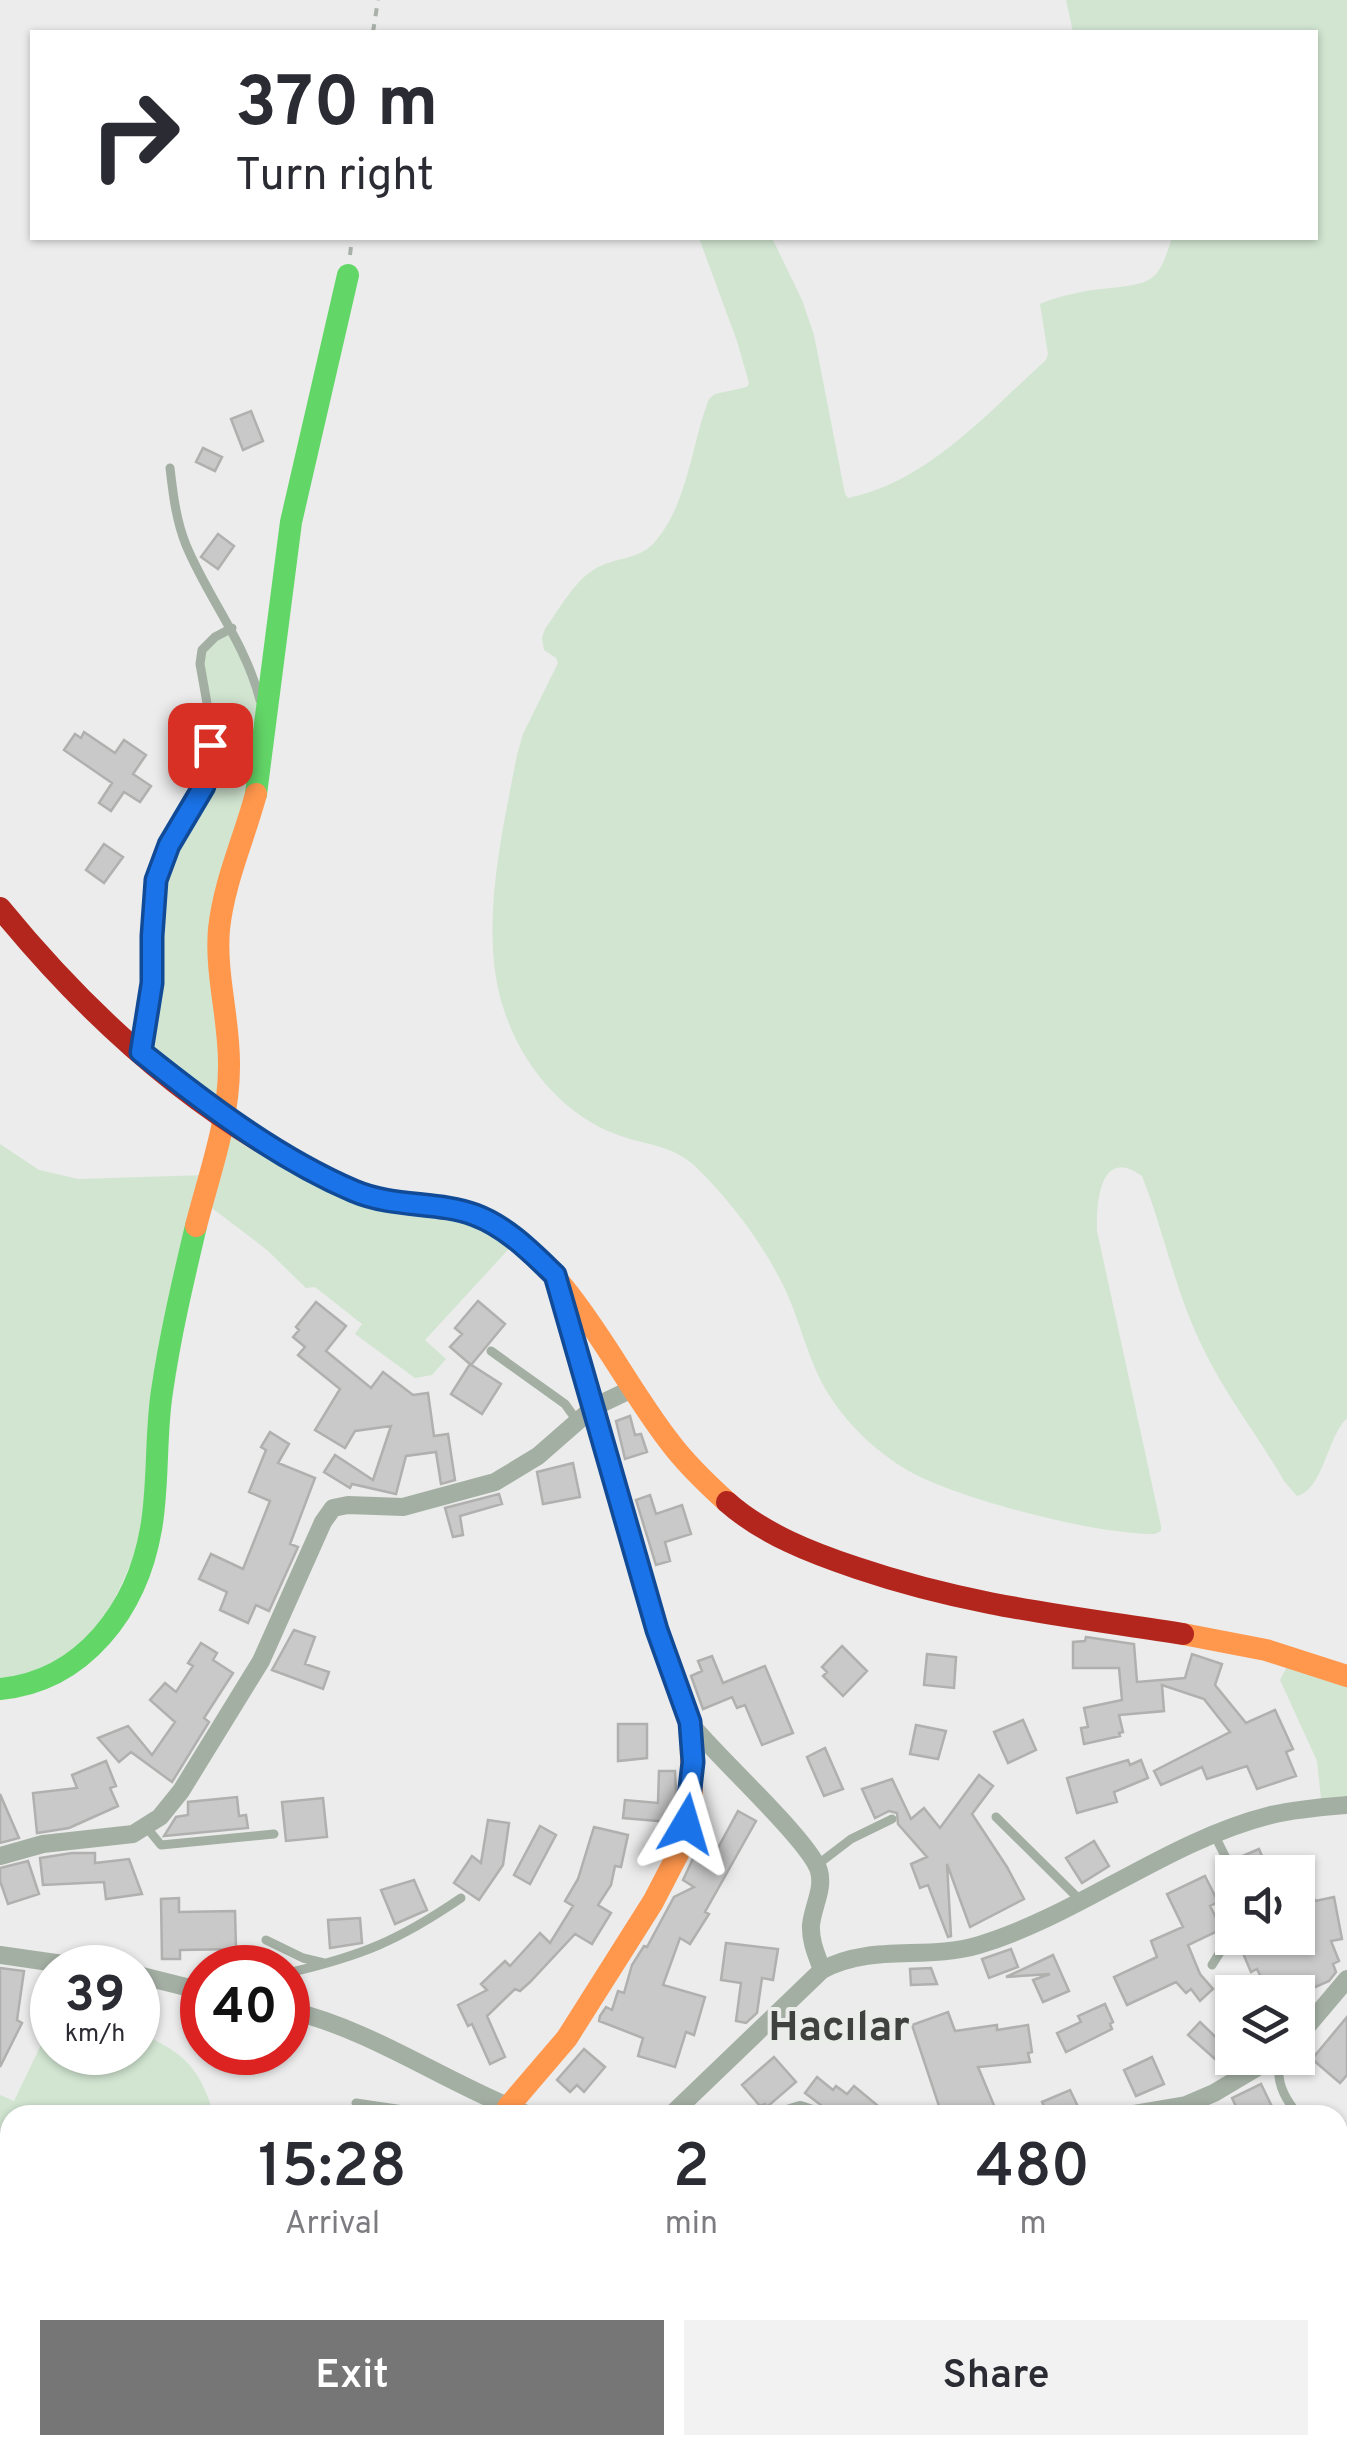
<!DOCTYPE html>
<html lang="en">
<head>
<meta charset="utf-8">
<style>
	body { margin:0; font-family:Overpass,sans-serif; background:#f2f2f3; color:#2b2b33; height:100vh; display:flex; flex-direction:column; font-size:38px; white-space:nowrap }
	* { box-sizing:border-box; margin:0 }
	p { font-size:32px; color:#7c7c81 }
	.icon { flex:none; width:55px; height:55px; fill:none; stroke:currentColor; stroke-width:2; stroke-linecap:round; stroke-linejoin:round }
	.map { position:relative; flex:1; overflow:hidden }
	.side { position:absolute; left:0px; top:2105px; width:1348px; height:350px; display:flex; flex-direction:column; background:#fff; border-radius:30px 30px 0 0; box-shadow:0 2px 8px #0004 }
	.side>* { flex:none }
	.top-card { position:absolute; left:30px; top:30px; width:1288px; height:210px; border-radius:0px; box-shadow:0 2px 8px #0004; background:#fff; color:#2b2b33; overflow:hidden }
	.tools { position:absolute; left:1215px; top:1855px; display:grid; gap:20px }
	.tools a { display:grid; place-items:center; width:100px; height:100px; border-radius:0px; background:#fff; box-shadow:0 2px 8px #0004; font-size:50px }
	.speed { position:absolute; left:30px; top:1945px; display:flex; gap:20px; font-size:50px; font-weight:700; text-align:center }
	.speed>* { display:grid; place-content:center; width:130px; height:130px; border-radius:50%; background:#fff; box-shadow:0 2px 8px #0004; line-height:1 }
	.speed small { font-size:25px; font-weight:400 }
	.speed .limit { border:15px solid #d22; background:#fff; color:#111 }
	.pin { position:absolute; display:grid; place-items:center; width:85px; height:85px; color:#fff; margin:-42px; border-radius:20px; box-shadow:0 5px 15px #0006 }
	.me { position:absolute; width:110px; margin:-55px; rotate:7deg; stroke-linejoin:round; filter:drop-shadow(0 0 8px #0008) }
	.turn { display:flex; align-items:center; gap:35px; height:210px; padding:0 40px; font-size:45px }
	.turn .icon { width:130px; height:130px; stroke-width:2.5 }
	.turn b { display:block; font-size:70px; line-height:85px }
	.eta { display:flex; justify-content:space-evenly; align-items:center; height:170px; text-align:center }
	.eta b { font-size:60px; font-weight:600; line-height:70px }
	.primary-button { display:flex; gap:20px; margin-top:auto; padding:20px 40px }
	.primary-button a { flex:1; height:115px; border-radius:0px; background:#757675; color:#fff; font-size:40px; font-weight:600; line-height:115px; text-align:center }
	.primary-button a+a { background:#f2f2f3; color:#2b2b33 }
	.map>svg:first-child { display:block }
	.green { fill:#d1e5d1 }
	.building { fill:#cac9c9; stroke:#b0b0af; stroke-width:2.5 }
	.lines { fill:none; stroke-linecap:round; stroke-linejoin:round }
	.path { stroke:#aab1aa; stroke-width:4; stroke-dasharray:8 8; stroke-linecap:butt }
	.lane { stroke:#a4afa4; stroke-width:9 }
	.street { stroke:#a4afa4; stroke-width:18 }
	.fast { stroke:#63d668; stroke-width:22 }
	.slow { stroke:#ff974d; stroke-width:22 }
	.jam { stroke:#b3261e; stroke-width:22 }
	.route-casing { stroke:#114b97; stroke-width:25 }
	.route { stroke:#1a73e8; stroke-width:18 }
	.labels { text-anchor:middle; stroke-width:8; stroke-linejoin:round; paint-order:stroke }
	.district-label { font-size:42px; font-weight:bold; fill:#404240; stroke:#eaedea }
</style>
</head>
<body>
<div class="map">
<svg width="1347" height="2455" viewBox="0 0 1347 2455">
	<rect width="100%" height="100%" fill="#ebeceb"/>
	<!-- green -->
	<path class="green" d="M 1066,0 L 1347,0 L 1347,1418 C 1327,1437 1323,1490 1297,1496 L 1284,1481 C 1259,1437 1226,1396 1204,1350 C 1176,1295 1165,1234 1142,1176 C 1100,1145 1096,1203 1097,1231 L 1161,1526 L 1161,1531 L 1155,1534 C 1098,1535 957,1499 907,1470 C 877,1452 850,1427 831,1398 C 807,1362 800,1316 780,1279 C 759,1239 731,1202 699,1170 C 675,1145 649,1146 618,1135 C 563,1115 522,1065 504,1010 C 478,932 502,834 517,755 L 523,734 L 558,663 L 556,658 L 544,650 L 542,638 L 545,629 C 559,610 574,581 595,569 C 612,558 637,560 652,545 C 688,507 691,445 709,399 L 715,394 L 747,387 L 749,383 L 737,341 L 699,238 L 772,238 L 802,300 L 814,335 L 845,494 L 848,498 C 928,482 988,412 1046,360 L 1048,354 L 1040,304 C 1061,295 1088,290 1111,288 C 1155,283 1158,281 1172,238 L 1315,238 L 1315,32 L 1073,32 Z
		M 232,628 L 266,722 L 231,879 L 223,1115 L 274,1148 L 517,1240 L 425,1340 L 446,1359 L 432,1375 L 415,1378 L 355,1334 L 362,1324 L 315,1287 L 306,1288 L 267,1250 L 204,1202 L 154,1512 L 93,1647 L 0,1689 L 0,1144 L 39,1170 L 78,1179 L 209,1175 L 223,1115 L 141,1052 L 148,1024 L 162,861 L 193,808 L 209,766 L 202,650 Z
		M 1292,1657 L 1347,1676 L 1347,1805 L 1322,1807 L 1317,1761 L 1280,1680 Z
		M 52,2022 L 52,2052 L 138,2052 L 138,2032 C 184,2053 199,2066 214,2115 L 10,2115 L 10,2445 L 673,2445 L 670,2455 L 0,2455 L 0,2095 L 14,2101 Z"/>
	<!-- building -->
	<path class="building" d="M 251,411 L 263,441 L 243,450 L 231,419 Z
		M 203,448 L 222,457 L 215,471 L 196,462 Z
		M 218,534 L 234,546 L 218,569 L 201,557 Z
		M 84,732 L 115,753 L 124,740 L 146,755 L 133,774 L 151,786 L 140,802 L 124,792 L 111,811 L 99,803 L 112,783 L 64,750 L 75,734 L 81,738 Z
		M 104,844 L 123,857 L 104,883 L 86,870 Z
		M 478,1301 L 505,1324 L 471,1365 L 450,1347 L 462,1334 L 455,1328 Z
		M 316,1302 L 346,1326 L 326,1351 L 371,1388 L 383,1372 L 413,1395 L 428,1393 L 434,1436 L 448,1434 L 455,1480 L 441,1484 L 436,1452 L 406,1456 L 396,1494 L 352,1484 L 350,1488 L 324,1472 L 335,1455 L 373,1480 L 391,1426 L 355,1431 L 345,1448 L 315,1430 L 340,1389 L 298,1355 L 305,1347 L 293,1337 L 299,1330 L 296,1327 Z
		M 470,1364 L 501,1384 L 482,1414 L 451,1394 Z
		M 630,1416 L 635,1435 L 641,1434 L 647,1452 L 625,1459 L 616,1421 Z
		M 270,1432 L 289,1444 L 278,1463 L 315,1478 L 290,1544 L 298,1547 L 269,1611 L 256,1605 L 248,1623 L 220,1610 L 227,1592 L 199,1579 L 211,1554 L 243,1569 L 270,1501 L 249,1492 L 266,1450 L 261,1447 Z
		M 573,1463 L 580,1497 L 543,1504 L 537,1472 Z
		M 499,1494 L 502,1504 L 460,1516 L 463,1535 L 453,1537 L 445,1508 Z
		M 650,1495 L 656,1514 L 682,1505 L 691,1534 L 665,1542 L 670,1561 L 656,1565 L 636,1500 Z
		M 294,1630 L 315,1637 L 305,1664 L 329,1672 L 323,1689 L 272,1670 Z
		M 1086,1637 L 1134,1644 L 1137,1682 L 1185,1678 L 1192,1654 L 1222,1664 L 1215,1685 L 1246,1723 L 1275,1710 L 1293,1749 L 1286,1752 L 1296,1776 L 1257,1789 L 1247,1766 L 1207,1779 L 1202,1767 L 1161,1785 L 1154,1771 L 1230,1732 L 1204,1699 L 1162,1685 L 1164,1711 L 1119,1715 L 1123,1732 L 1119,1733 L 1120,1736 L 1084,1744 L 1081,1728 L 1088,1727 L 1084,1708 L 1122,1700 L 1119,1668 L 1073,1668 L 1073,1642 L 1085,1641 Z
		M 201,1643 L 217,1653 L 213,1660 L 233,1673 L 204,1718 L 209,1722 L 172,1782 L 131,1752 L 119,1762 L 98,1738 L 128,1726 L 152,1755 L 175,1722 L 150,1700 L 165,1683 L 176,1692 L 193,1666 L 188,1663 Z
		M 842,1646 L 867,1671 L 843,1696 L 823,1676 L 827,1672 L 822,1667 Z
		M 927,1654 L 956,1657 L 954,1688 L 924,1685 Z
		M 712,1656 L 723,1683 L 765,1666 L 793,1733 L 762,1745 L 745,1705 L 737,1708 L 732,1697 L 703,1709 L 691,1676 L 702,1671 L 698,1661 Z
		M 1023,1720 L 1036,1750 L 1008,1763 L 994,1732 Z
		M 618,1724 L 647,1724 L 647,1758 L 618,1761 Z
		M 916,1725 L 946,1731 L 938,1759 L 910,1754 Z
		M 825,1748 L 843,1789 L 824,1796 L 807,1757 Z
		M 1128,1760 L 1130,1765 L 1141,1760 L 1148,1778 L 1114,1792 L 1117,1802 L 1077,1813 L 1067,1778 Z
		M 106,1761 L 116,1786 L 110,1788 L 118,1806 L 69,1828 L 37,1833 L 33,1793 L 77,1788 L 72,1775 Z
		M 659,1771 L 675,1771 L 676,1791 L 669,1822 L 623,1818 L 625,1800 L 658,1803 Z
		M 979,1775 L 993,1786 L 972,1814 L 1007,1867 L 1024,1899 L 970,1927 L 947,1864 L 951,1936 L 948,1937 L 928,1885 L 920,1888 L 911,1864 L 927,1857 L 898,1824 L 897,1813 L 889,1811 L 875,1818 L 862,1789 L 892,1779 L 911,1819 L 924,1808 L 940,1828 Z
		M 0,1794 L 19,1838 L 0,1843 Z
		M 237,1797 L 239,1816 L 246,1815 L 248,1828 L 164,1836 L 176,1817 L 188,1815 L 188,1802 Z
		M 323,1798 L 327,1837 L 286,1841 L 282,1802 Z
		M 738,1811 L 756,1821 L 705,1912 L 709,1914 L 690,1944 L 680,1938 L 663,1985 L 705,1997 L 694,2035 L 686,2032 L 675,2067 L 638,2056 L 643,2038 L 599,2021 L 600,2016 L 606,2007 L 612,2010 L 618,1991 L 624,1993 L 632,1965 L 644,1946 L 647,1947 L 674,1897 L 694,1887 L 683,1880 L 697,1850 L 712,1859 Z
		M 488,1820 L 509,1823 L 503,1865 L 479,1900 L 454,1883 L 472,1856 L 481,1863 Z
		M 540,1826 L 556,1835 L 530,1884 L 514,1875 Z
		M 594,1827 L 628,1835 L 621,1867 L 615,1866 L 611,1885 L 598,1905 L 611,1913 L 592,1944 L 575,1934 L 530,1982 L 520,1991 L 515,1989 L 487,2016 L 505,2057 L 490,2064 L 472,2024 L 468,2026 L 458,2005 L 487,1990 L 481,1984 L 505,1961 L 510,1966 L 540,1933 L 550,1943 L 573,1906 L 565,1901 L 578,1879 Z
		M 1094,1841 L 1109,1866 L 1082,1883 L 1066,1858 Z
		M 1259,1849 L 1265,1863 L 1244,1872 L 1238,1858 Z
		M 72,1853 L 95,1853 L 95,1863 L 129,1859 L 142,1894 L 106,1899 L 104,1882 L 43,1885 L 40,1858 Z
		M 28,1861 L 39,1894 L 8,1904 L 0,1881 L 0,1868 Z
		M 1298,1861 L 1315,1901 L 1334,1897 L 1342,1939 L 1331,1941 L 1339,1961 L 1333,1964 L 1336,1972 L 1329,1981 L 1304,1992 L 1268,1992 L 1257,1969 L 1251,1972 L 1239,1944 L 1253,1938 L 1298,1938 Z
		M 1205,1876 L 1218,1902 L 1210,1906 L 1222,1929 L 1188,1945 L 1200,1974 L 1213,1989 L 1200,2001 L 1191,1989 L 1186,1993 L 1176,1982 L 1127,2005 L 1114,1977 L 1157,1957 L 1151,1941 L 1183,1927 L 1167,1894 Z
		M 414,1880 L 427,1910 L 395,1924 L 381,1890 Z
		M 179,1898 L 179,1912 L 235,1911 L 236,1949 L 180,1950 L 180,1959 L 162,1959 L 161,1899 Z
		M 360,1918 L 362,1943 L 330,1948 L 328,1920 Z
		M 726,1943 L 778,1949 L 773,1980 L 762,1978 L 757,2013 L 746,2023 L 736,2021 L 741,1983 L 721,1980 Z
		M 1011,1949 L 1018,1967 L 989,1978 L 982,1959 Z
		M 1053,1955 L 1069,1991 L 1043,2002 L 1033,1980 L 1050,1974 L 1006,1977 Z
		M 0,1968 L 24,1971 L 17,2020 L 22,2023 L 0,2067 Z
		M 931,1968 L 937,1984 L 911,1985 L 910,1969 Z
		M 1105,2004 L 1113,2022 L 1110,2024 L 1112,2029 L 1066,2052 L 1057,2033 L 1081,2022 L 1078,2016 Z
		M 948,2012 L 955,2031 L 997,2025 L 997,2030 L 1028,2025 L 1032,2052 L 1028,2053 L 1030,2062 L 978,2067 L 998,2115 L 942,2115 L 912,2025 Z
		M 1347,2017 L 1347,2075 L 1340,2083 L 1312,2059 Z
		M 1200,2022 L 1226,2047 L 1215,2059 L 1188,2035 Z
		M 584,2049 L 605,2067 L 584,2092 L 577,2085 L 570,2092 L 557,2080 Z
		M 774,2057 L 796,2082 L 767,2107 L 765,2104 L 760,2106 L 742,2085 Z
		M 1152,2057 L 1164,2084 L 1136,2096 L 1124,2070 Z
		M 817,2077 L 833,2090 L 836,2086 L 847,2094 L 854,2086 L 889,2115 L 834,2115 L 805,2093 Z
		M 1261,2084 L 1276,2115 L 1240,2115 L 1232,2098 Z
		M 1070,2090 L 1082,2115 L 1048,2115 L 1042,2102 Z"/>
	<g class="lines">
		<!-- path -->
		<path class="path" d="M 373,32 L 378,0
			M 350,255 L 352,238"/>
		<!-- lane -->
		<path class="lane" d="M 170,468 C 173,494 176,520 186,545 C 208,598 245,642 260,700
			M 141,1050 L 153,983 L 152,935 L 157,880 L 169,845 L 193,808 L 209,766 L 210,720 L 200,664 L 202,650 L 215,637 L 232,628
			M 491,1351 L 565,1404 L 578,1422
			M 996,1817 L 1080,1900
			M 147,1828 L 161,1845 L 274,1834
			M 1215,1836 L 1233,1872
			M 817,1865 L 851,1839 L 892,1819
			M 266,1940 L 303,1958 L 324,1963
			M 1212,1965 L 1232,1933
			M 288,1973 C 361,1956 398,1941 461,1898
			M 1280,2058 C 1275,2080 1284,2099 1299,2115
			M 356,2103 L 437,2115
			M 1338,2340 L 1347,2342
			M 1046,2445 L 1052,2455
			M 748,2455 L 750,2445
			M 821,2455 L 829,2445
			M 939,2455 L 941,2445"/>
		<!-- street -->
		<path class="street" d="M 690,1723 C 715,1755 811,1842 819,1871 C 824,1889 813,1906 811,1925 C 810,1941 817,1956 822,1970
			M 0,1856 L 43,1844 L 133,1834 L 160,1817 L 181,1791 L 261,1661 L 323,1522 L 333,1508 L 348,1505 L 403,1507 L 495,1482 L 538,1456 L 594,1407 L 634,1388
			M 0,1955 L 91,1968
			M 138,1975 L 202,1991
			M 288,2010 C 374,2030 447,2084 529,2115
			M 1298,2037 L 1347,1979
			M 671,2115 L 822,1970 C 872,1943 926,1961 979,1945 C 1081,1914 1167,1841 1271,1815 C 1296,1809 1322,1807 1347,1805
			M 784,2115 L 800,2110 L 815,2115
			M 1127,2115 L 1186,2105 L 1214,2093 L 1273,2058
			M 1338,2165 L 1347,2164
			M 1164,2445 L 1175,2455"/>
		<!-- fast -->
		<path class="fast" d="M 256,794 L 291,522 L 348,275
			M 0,1689 C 84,1681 137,1609 151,1529 C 159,1484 155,1437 162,1391 C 170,1336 183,1281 196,1226"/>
		<!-- slow -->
		<path class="slow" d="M 309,1169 C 334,1181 359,1195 387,1200 C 422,1207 460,1205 491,1223 C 575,1273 612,1367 669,1441 C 686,1464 706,1483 727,1502
			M 196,1226 C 209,1175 229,1121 229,1067 C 230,1021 215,975 219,929 C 224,882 244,839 256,794
			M 1183,1634 L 1266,1650 L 1347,1676
			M 508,2107 L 567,2038 L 653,1902 L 679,1852 L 692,1793 L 690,1722 L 657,1630 L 616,1487"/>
		<!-- jam -->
		<path class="jam" d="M 0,908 C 85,1012 188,1107 309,1169
			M 558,1286 L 616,1487
			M 727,1502 C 763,1534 812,1553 857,1568 C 969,1606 1068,1616 1183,1634"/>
	</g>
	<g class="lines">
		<defs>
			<path id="route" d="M 210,745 L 204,786 L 169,845 L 156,880 L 152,936 L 152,983 L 141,1052 C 206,1104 277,1158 354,1191 C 394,1208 438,1201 475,1215 C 507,1227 531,1252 555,1275 L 657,1630 L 690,1722 L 693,1762 L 686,1824"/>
		</defs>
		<!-- route casing -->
		<use href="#route" class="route-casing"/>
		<!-- route -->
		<use href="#route" class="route"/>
	</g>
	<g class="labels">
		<!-- district labels -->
		<g class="district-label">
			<text x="839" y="2040">Hacılar</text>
		</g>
	</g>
</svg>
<div class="tools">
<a><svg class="icon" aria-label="sound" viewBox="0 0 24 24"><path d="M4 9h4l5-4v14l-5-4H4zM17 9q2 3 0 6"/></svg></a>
<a><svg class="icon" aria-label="layers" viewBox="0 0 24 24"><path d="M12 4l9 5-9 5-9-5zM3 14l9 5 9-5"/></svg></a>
</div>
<div class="speed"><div>39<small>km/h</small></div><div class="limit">40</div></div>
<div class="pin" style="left:210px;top:745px;background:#d93025"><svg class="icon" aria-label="arrive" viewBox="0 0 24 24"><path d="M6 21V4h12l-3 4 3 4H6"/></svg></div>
<svg class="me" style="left:686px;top:1824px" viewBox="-20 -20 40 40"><path d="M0-17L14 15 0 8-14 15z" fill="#1a73e8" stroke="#fff" stroke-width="4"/></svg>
<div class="top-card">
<div class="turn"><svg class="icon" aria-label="right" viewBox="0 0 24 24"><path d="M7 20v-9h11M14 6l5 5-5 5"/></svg><div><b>370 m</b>Turn right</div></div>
</div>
<section class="side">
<div class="eta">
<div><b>15:28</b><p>Arrival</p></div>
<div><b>2</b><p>min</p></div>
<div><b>480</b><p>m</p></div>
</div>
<div class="primary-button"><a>Exit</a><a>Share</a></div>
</section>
</div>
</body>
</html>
